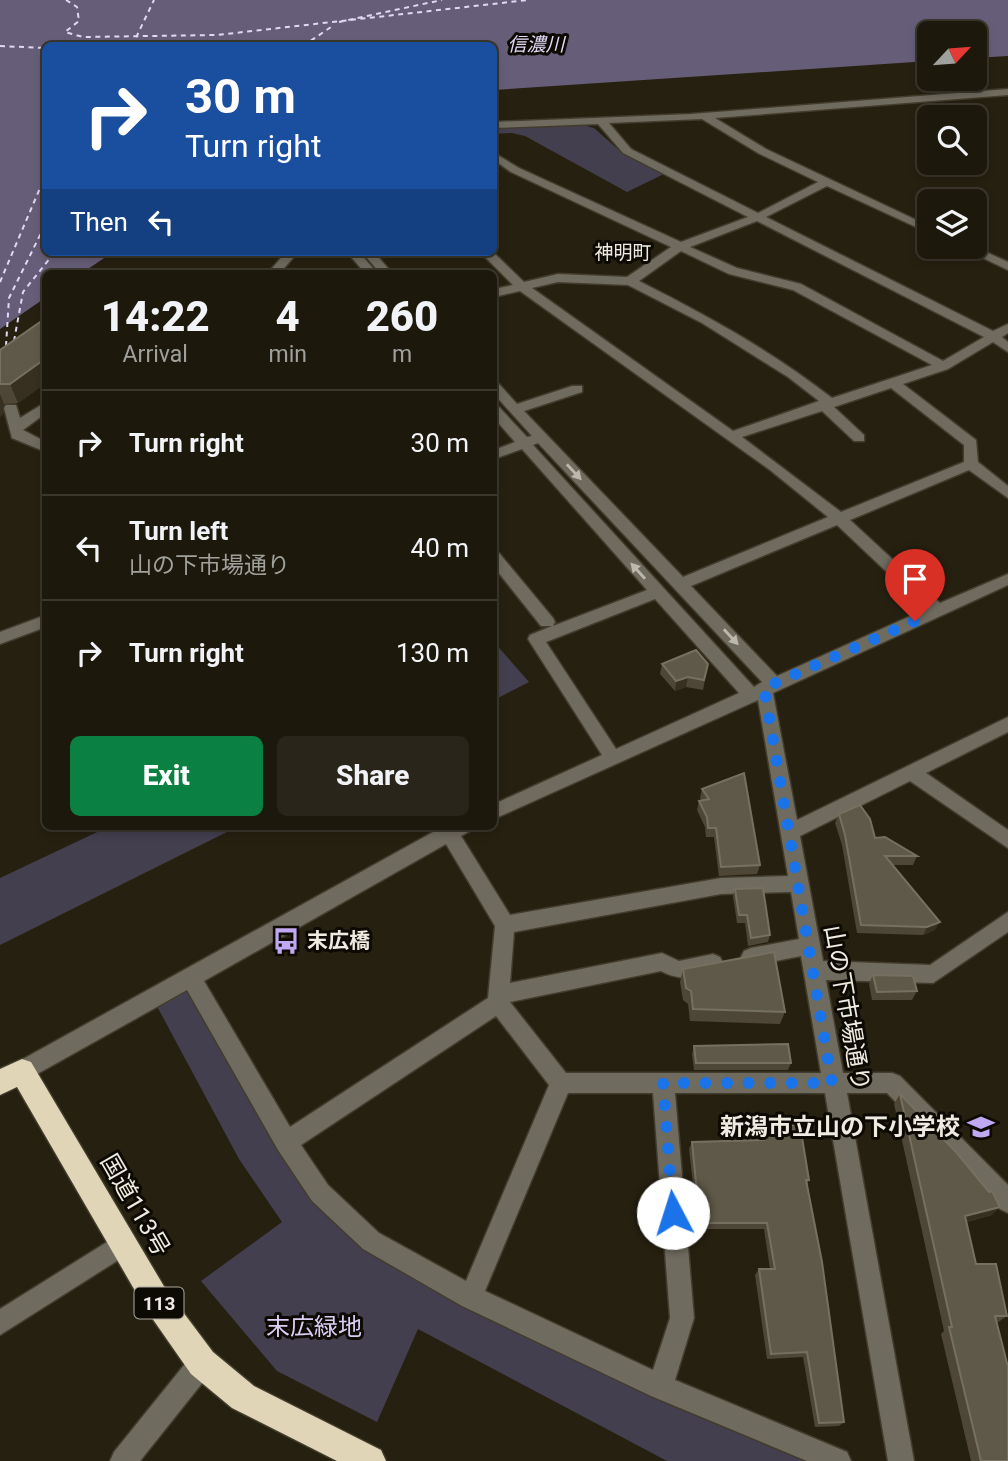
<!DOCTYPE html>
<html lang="en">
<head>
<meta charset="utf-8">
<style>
	body { margin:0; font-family:Roboto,"Noto Sans JP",sans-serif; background:#29251a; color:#f1f3f6; height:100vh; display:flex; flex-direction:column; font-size:26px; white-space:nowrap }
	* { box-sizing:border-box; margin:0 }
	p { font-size:23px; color:#a0a09d }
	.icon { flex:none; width:38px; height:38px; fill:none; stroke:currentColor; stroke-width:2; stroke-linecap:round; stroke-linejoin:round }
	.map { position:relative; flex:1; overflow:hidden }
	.panel { position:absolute; left:42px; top:270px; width:455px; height:560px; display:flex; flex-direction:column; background:#1c180c; border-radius:10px; box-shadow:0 4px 10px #0003,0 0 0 2px #3a372d }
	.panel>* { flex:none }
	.hud { position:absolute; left:42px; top:42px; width:455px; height:214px; border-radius:10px; box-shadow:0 4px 10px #0003,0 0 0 2px #3a372d; background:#1a4fa0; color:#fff; overflow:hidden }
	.needle { width:46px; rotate:64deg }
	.tools { position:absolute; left:917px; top:21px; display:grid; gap:14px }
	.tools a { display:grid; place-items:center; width:70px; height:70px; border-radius:10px; background:#1c180c; box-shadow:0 4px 10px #0003,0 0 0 2px #3a372d; font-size:35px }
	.pin { position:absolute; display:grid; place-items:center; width:60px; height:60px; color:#fff; margin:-72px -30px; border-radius:50% 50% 50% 0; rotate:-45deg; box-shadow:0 0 7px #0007 }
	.pin .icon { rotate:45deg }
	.me { position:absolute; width:77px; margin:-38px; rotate:355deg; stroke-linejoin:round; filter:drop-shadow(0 0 5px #0008) }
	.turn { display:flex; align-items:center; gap:24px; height:147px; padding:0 28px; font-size:32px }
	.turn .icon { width:91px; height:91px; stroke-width:2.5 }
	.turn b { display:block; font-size:49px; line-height:60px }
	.then { display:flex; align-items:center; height:66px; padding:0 28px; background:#0003; gap:14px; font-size:26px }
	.eta { display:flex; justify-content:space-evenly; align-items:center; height:119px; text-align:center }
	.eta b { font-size:42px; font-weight:800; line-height:49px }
	.cta { display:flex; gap:14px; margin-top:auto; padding:14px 28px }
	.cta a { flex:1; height:80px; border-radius:10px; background:#0b8043; color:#fff; font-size:28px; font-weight:800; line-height:80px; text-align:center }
	.cta a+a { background:#29251a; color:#f1f3f6 }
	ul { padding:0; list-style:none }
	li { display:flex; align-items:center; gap:21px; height:105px; padding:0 28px; border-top:2px solid #3a372d }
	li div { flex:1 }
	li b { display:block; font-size:26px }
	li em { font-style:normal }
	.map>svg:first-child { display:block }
	.green { fill:#443f4f }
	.water { fill:#665e78 }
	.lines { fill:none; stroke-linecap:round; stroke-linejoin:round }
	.ferry { stroke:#e1d8f7; stroke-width:2; stroke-dasharray:5 4.5; stroke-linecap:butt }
	.minor-casing { stroke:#423c2d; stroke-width:3 }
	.highway-casing { stroke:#423c2d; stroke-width:3 }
	.minor { fill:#706b5f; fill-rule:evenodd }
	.highway { fill:#e1d5b7; fill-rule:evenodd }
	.wall { fill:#4e4737 }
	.shaded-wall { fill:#373020 }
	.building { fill:#5f5949; stroke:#767061; stroke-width:2 }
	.oneway { fill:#bcb8ac }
	.route { stroke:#1a73e8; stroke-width:12; stroke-dasharray:0 21.6 }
	.labels { text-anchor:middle; stroke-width:6; stroke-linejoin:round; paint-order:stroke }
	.far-water-label { font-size:19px; font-style:italic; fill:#e1d8f7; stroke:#0d0a04 }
	.far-neighbourhood-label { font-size:19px; fill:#efebe0; stroke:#0d0a04 }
	.shield { fill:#0d0a04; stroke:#aba89e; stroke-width:2 }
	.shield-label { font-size:19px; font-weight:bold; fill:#efebe0 }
	.poi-label { font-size:21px; font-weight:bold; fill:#efebe0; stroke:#0d0a04; text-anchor:start }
	.near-street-label { font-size:24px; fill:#efebe0; stroke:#0d0a04 }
	.near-poi-label { font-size:24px; font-weight:bold; fill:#efebe0; stroke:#0d0a04; text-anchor:end }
	.near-park-label { font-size:24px; fill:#dacef7; stroke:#0d0a04 }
</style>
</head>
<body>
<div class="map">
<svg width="1008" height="1461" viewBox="0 0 1008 1461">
	<rect width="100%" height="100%" fill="#262010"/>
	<!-- green -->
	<path class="green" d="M 579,124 L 594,128 L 621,152 L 664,174 L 627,192 L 525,136 L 512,133 L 494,134 L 494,128 Z
		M 494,642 L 529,682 L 494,700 Z
		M 110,826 L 239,826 L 0,945 L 0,878 Z
		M 190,976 L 286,1142 L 371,1241 L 838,1461 L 667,1461 L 418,1329 L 377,1422 L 277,1371 L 201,1281 L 282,1222 L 239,1159 L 152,997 Z"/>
	<!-- water -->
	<path class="water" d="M 0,0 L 1008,0 L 1008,56 L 975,58 L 975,33 L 929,33 L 929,61 L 494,90 L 494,46 L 46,46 L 46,252 L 113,252 L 82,273 L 46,273 L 45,298 L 0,329 Z"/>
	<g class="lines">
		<!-- ferry -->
		<path class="ferry" d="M 66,0 L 77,7 L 79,21 L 65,32 L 83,37 L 217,35 L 528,0
			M 339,22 L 442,0
			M 0,46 L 46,48
			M 132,46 L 154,0
			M 303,46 L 334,25
			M 0,282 L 46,174
			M 14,341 L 23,292 L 55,252
			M 6,346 L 9,298 L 46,223"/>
		<defs>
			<path id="minor" d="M 1008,89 L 1008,95 L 715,118 L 766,149 L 929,226 L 929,233 L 827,186 L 766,217 L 993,331 L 1008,324 L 1008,333 L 1002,337 L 1008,342 L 1008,352 L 993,342 L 948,369 L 903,384 L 976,440 L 978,462 L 1008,486 L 1008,498 L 969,470 L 850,520 L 940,603 L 1008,574 L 1008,585 L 773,693 L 797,820 L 1008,717 L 1008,732 L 926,773 L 1008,830 L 1008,848 L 910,781 L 800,836 L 823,961 L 930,965 L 1008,912 L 1008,932 L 933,983 L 826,980 L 843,1073 L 892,1073 L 900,1076 L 1008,1185 L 1008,1213 L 1000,1209 L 887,1093 L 847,1093 L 914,1461 L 888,1461 L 825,1093 L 675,1093 L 694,1318 L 675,1380 L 847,1452 L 851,1461 L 807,1461 L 651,1396 L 462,1306 L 363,1249 L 312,1201 L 278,1150 L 187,990 L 30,1078 L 22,1081 L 14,1078 L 11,1071 L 14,1064 L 444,826 L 472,826 L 470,831 L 461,836 L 510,915 L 721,878 L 788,876 L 758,700 L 494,819 L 494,804 L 602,755 L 528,639 L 530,635 L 552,626 L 541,626 L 494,567 L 494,552 L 499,553 L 553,618 L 555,622 L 553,626 L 647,590 L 522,449 L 494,459 L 494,450 L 515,442 L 494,418 L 494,406 L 499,407 L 527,437 L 532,436 L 494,394 L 494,383 L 499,384 L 517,404 L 572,386 L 582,386 L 582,392 L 524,411 L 683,577 L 828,517 L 770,470 L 520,291 L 494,297 L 494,289 L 513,285 L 480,252 L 493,252 L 524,282 L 558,274 L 627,277 L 671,247 L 511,172 L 494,160 L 494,153 L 519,168 L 681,242 L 748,217 L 623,153 L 598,124 L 494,128 L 494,122 L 691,114 ZM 702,119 L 758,153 L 818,182 L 758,213 L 631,149 L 609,123 ZM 757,221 L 984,337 L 943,361 L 801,284 L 737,268 L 690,247 ZM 681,251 L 729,274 L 793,290 L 932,365 L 832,398 C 772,351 706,315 639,281 ZM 558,282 L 628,285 L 702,323 L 788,377 L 819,401 L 733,431 L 532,288 ZM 891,388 L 964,445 L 964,462 L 841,512 L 742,437 L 822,411 L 854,441 L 864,441 L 864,435 L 834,407 ZM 538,443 L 762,682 L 754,687 L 533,445 ZM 837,525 L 926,609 L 777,676 L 691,586 ZM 655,599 L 739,693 L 616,749 L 546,642 ZM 446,844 L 495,926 L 488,998 L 290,1127 L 204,981 ZM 791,892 L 799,939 L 751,948 L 744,951 L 741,957 L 744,963 L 751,966 L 801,956 L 821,1073 L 566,1073 L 510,1002 L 661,971 C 681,982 698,978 720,969 L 723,963 L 720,957 L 713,954 L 679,961 L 662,953 L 510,983 L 514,932 L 721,894 ZM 496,1016 L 549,1085 L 466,1281 L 379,1233 L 328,1185 L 301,1145 ZM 568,1093 L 653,1093 L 670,1318 L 653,1370 L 485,1291 Z
				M 960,247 L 975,247 L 1008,262 L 1008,270 Z
				M 286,252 L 298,252 L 280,273 L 268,273 Z
				M 347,252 L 359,252 L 377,273 L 365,273 Z
				M 362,252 L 374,252 L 392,273 L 380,273 Z
				M 46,402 L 46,413 L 23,430 L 46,442 L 46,452 L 12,438 L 4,408 L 6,405 L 16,405 L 20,418 Z
				M 46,615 L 46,627 L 0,644 L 0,632 Z
				M 123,1232 L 131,1236 L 135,1244 L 131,1252 L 0,1335 L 0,1309 Z
				M 202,1351 L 211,1354 L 214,1363 L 211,1372 L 140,1461 L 110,1461 L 114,1452 L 193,1354 Z"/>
			<path id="highway" d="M 22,1059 L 31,1062 L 165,1288 L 213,1352 L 254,1386 L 381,1450 L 386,1461 L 337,1461 L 232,1408 L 191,1374 L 145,1308 L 17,1087 L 0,1095 L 0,1069 Z"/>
		</defs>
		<!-- minor casing -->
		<use href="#minor" class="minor-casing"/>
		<!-- highway casing -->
		<use href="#highway" class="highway-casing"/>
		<!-- minor -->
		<use href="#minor" class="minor"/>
		<!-- highway -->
		<use href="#highway" class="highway"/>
	</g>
	<!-- wall -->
	<path class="wall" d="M 46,318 L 46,383 L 18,403 L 4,404 L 3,414 L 0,417 L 0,350 Z
		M 662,664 L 708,664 L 703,690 L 686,687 L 675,691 L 660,674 Z
		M 702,789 L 760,865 L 757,874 L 719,876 L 714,837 L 706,837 L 705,827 L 697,810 L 699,801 L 701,800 L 700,798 Z
		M 839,814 L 875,838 L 917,856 L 913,865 L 893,865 L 935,930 L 923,935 L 857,933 L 842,845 L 835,823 Z
		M 735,889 L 770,935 L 768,942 L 748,946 L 745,923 L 737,923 L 733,896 Z
		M 683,969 L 785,1012 L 780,1024 L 690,1021 L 688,1004 L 683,1000 L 680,982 Z
		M 873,975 L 917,991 L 912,1000 L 872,1000 L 869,984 Z
		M 694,1046 L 791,1063 L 788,1070 L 694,1070 L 692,1054 Z
		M 900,1094 L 992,1215 L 967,1222 L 976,1264 L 1007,1316 L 997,1323 L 1008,1461 L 971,1461 L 941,1334 L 944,1331 L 894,1104 Z
		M 762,1125 L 809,1180 L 807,1185 L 844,1422 L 839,1426 L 815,1427 L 803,1357 L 767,1359 L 755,1275 L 759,1269 L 770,1269 L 764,1229 L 698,1229 L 689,1149 L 692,1142 L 760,1140 L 759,1133 Z"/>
	<!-- shaded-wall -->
	<path class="shaded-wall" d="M 46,358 L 46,383 L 18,403 L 10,384 Z
		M 0,394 L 4,404 L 3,414 L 0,417 Z
		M 688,677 L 686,687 L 675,691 L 676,681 Z
		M 940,922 L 935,930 L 923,935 L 927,927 Z
		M 1000,1207 L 992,1215 L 958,1224 L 965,1216 Z"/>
	<!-- building -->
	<path class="building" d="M 46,318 L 46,358 L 10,384 L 0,384 L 0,350 Z
		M 696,650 L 708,664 L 704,680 L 688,677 L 676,681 L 662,664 Z
		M 744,773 L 760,865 L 721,867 L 716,828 L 708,828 L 707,817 L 699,801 L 709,799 L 702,789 Z
		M 860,805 L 870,819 L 875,838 L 885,837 L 917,856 L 885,856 L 940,922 L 927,927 L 861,925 L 845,835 L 839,814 Z
		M 763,888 L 770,935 L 751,938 L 747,915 L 739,915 L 735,889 Z
		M 774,952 L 785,1012 L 693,1009 L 691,991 L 686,988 L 683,969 Z
		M 873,975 L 913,976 L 917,991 L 877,992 Z
		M 788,1044 L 791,1063 L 696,1063 L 694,1046 Z
		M 900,1094 L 956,1152 L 989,1192 L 992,1191 L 1000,1207 L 965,1216 L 976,1264 L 996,1264 L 1007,1316 L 995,1316 L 1008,1367 L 1008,1461 L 981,1461 L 949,1327 L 952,1327 Z
		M 762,1125 L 800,1125 L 809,1180 L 806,1180 L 822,1262 L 844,1422 L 819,1423 L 807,1352 L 771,1354 L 759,1269 L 775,1269 L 767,1223 L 700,1223 L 692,1142 L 764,1140 Z"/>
	<!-- one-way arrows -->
	<defs><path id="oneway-solid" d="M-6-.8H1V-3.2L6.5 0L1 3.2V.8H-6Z" transform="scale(1.75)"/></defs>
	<g class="oneway">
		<use href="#oneway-solid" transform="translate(574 472) rotate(47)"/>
		<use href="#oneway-solid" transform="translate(638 571) rotate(-132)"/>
		<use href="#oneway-solid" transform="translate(731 637) rotate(47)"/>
	</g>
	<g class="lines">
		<!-- route -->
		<path class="route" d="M 673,1213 L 663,1083 L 832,1083 L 764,688 L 915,621"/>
	</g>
	<!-- icons -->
	<defs>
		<symbol id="bus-bare" viewBox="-9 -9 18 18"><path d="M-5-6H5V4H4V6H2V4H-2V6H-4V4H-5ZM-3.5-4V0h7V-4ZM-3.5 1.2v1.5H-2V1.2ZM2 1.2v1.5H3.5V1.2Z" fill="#c0a8f3" stroke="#0d0a04" stroke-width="2.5" paint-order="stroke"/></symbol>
		<symbol id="school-bare" viewBox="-9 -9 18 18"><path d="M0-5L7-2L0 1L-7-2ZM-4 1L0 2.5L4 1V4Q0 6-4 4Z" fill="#c0a8f3" stroke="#0d0a04" stroke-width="2.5" paint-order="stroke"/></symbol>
	</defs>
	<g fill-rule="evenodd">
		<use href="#bus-bare" x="267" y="922" width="38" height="38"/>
		<use href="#school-bare" x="962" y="1108" width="38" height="38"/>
	</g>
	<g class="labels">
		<!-- far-water labels -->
		<g class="far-water-label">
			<text x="536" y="51">信濃川</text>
		</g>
		<!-- far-neighbourhood labels -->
		<g class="far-neighbourhood-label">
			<text x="623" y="259">神明町</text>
		</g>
		<!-- shield labels -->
		<rect class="shield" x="134.5" y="1287.5" width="49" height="31" rx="5"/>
		<g class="shield-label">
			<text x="159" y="1310">113</text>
		</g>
		<!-- poi labels -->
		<g class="poi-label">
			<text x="307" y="948">末広橋</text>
		</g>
		<!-- near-street labels -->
		<g class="near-street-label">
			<text transform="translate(847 1008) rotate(80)" y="8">山の下市場通り</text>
			<text transform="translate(135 1205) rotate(60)" y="8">国道113号</text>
		</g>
		<!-- near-poi labels -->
		<g class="near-poi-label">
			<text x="960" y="1135">新潟市立山の下小学校</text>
		</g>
		<!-- near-park labels -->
		<g class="near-park-label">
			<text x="314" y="1335">末広緑地</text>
		</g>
	</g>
</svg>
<div class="tools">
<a><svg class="needle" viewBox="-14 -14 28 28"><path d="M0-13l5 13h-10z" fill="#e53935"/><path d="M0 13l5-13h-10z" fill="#a0a09d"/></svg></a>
<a><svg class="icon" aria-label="search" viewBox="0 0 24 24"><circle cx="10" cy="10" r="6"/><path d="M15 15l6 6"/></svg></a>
<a><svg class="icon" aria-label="layers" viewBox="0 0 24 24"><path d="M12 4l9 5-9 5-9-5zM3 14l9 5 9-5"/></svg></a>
</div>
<div class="pin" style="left:915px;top:621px;background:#d93025"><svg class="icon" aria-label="arrive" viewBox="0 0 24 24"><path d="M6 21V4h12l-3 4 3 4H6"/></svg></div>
<svg class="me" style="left:673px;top:1213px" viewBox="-20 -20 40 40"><circle r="19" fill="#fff"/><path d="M0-13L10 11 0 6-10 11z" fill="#1a73e8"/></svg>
<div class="hud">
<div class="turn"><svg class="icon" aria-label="right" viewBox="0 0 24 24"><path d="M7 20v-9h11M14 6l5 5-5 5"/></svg><div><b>30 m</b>Turn right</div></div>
<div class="then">Then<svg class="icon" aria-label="left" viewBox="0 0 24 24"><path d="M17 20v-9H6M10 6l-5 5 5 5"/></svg></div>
</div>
<section class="panel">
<div class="eta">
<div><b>14:22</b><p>Arrival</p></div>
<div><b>4</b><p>min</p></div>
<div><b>260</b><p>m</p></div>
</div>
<ul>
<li><svg class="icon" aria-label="right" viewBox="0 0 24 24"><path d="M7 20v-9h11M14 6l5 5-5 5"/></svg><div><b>Turn right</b></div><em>30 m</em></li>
<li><svg class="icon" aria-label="left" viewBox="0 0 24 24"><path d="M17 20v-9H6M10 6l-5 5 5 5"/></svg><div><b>Turn left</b><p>山の下市場通り</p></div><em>40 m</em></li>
<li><svg class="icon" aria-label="right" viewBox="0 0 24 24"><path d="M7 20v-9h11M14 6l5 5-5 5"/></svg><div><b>Turn right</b></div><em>130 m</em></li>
</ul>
<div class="cta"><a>Exit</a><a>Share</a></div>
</section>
</div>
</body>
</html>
